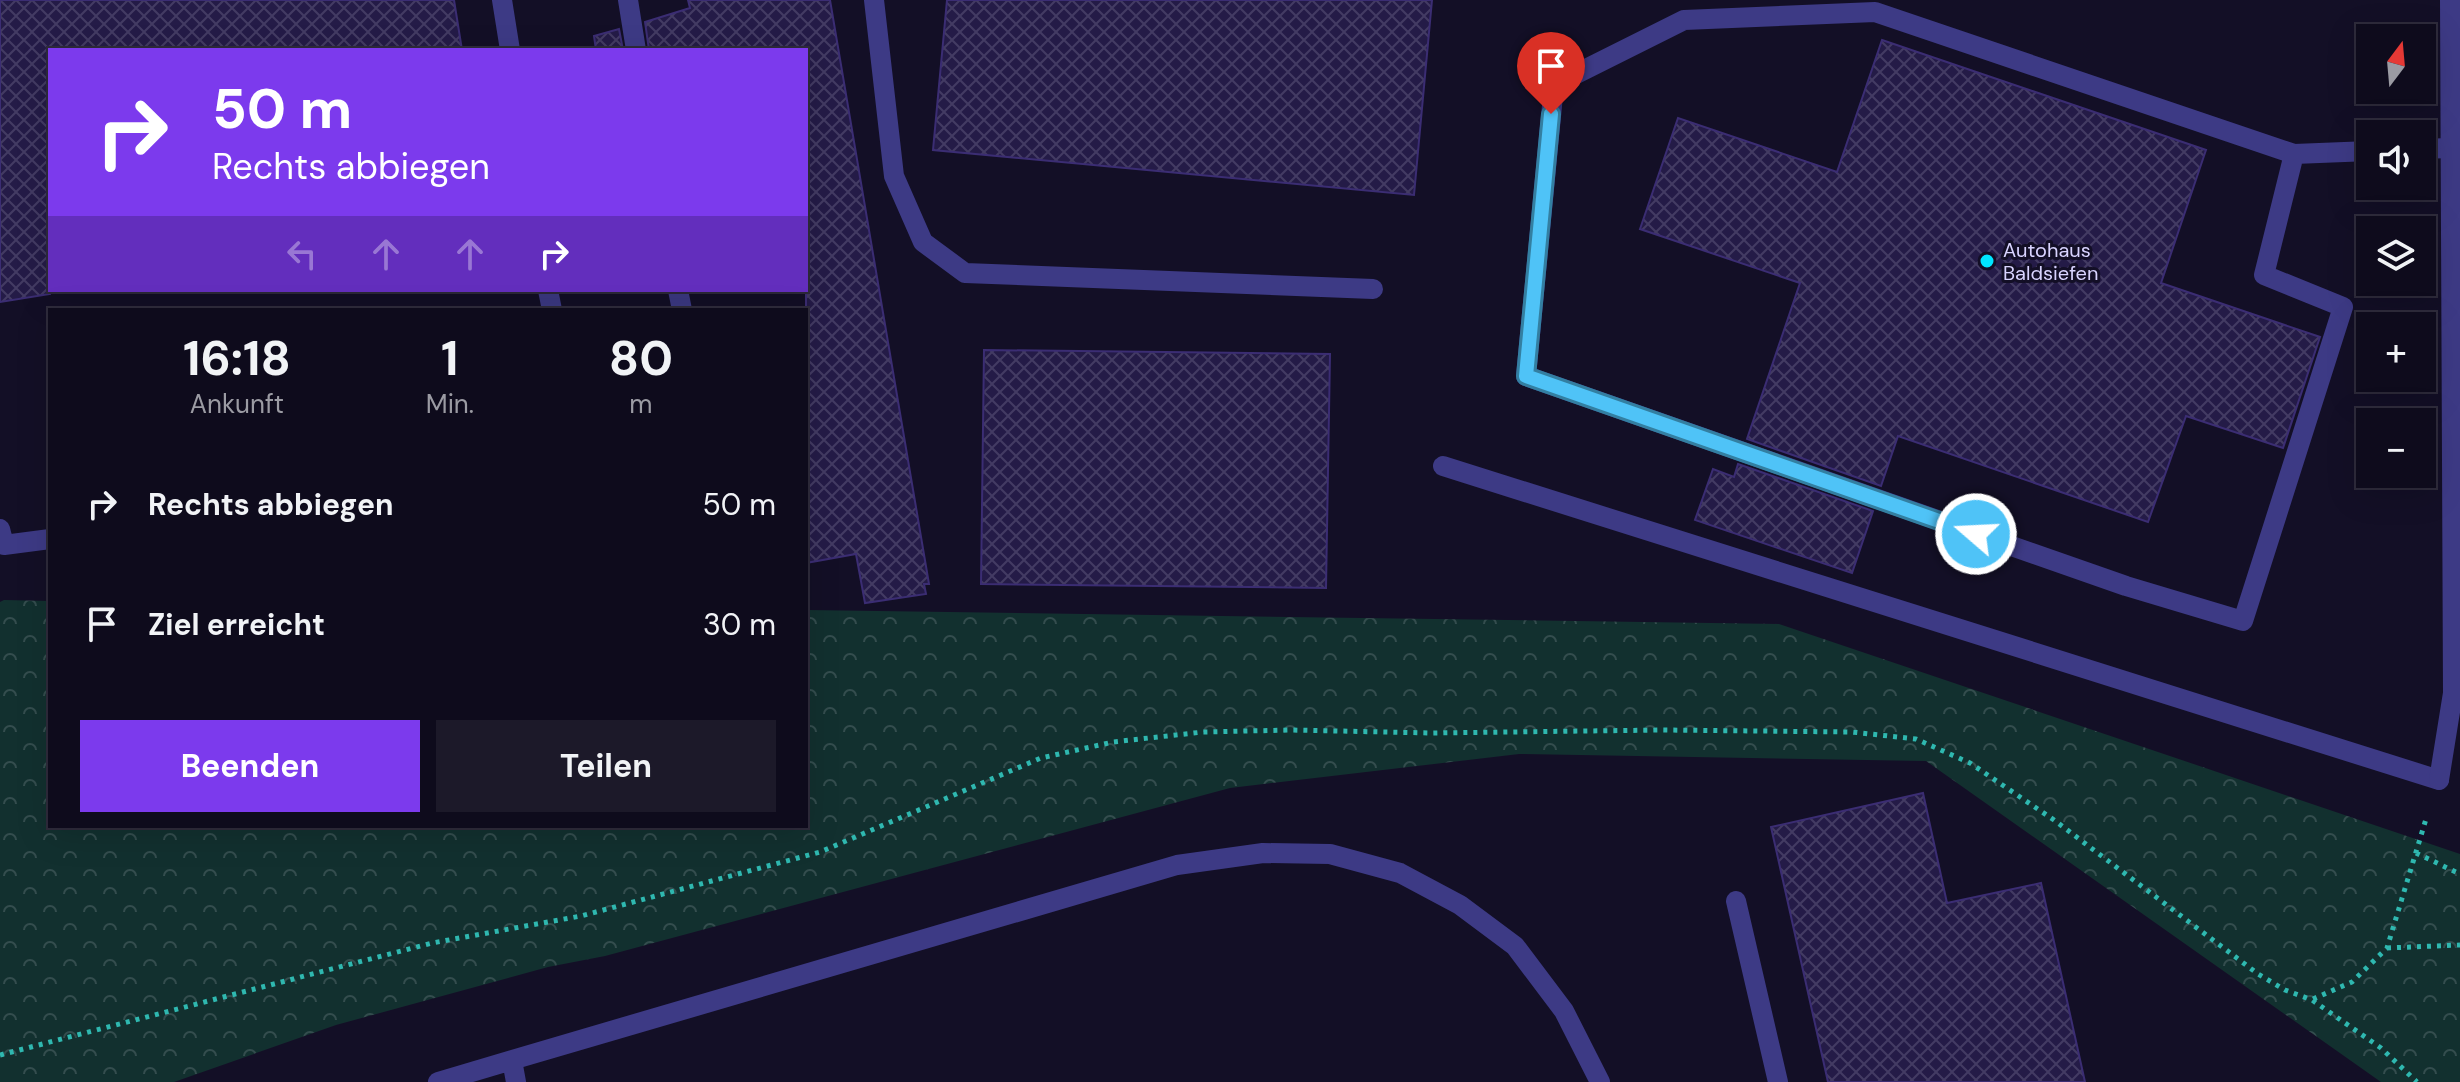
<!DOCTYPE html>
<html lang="de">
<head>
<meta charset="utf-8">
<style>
	body { margin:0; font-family:"DM Sans",sans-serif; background:#1c1929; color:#f1f3f6; height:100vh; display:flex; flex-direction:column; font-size:30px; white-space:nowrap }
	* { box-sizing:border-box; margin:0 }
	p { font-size:26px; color:#9b9ba3 }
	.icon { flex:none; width:44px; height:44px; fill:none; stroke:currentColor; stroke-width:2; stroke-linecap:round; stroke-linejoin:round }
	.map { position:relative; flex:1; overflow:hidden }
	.panel { position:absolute; left:48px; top:308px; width:760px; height:520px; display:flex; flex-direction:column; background:#0e0b1c; border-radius:0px; box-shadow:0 8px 32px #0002,0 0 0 2px #2e2b3b }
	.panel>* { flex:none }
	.top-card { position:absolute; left:48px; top:48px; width:760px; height:244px; border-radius:0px; box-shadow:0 8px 32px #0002,0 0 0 2px #2e2b3b; background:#7c3aed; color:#fff; overflow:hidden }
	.needle { width:52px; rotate:16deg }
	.buttons { position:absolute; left:2356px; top:24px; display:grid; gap:16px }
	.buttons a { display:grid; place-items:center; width:80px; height:80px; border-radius:0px; background:#0e0b1c; box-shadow:0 8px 32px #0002,0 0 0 2px #2e2b3b; font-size:40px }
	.pin { position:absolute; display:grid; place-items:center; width:68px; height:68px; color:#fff; margin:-82px -34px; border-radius:50% 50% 50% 0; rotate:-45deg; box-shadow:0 0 8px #0007 }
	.pin .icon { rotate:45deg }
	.me { position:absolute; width:88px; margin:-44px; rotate:289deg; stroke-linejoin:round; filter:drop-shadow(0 0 6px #0008) }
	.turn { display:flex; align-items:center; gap:28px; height:168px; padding:0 32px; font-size:36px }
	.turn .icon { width:104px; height:104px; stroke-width:2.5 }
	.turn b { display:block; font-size:56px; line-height:68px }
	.lanes { display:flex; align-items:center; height:76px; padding:0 32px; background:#0003; justify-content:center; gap:40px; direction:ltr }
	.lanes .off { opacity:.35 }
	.eta { display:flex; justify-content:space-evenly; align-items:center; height:136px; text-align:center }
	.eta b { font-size:48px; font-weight:700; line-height:56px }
	.action { display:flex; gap:16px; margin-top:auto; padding:16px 32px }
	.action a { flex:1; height:92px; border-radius:0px; background:#7c3aed; color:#fff; font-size:32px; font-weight:700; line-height:92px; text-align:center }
	.action a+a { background:#1c1929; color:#f1f3f6 }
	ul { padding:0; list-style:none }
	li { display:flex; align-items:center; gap:24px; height:120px; padding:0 32px }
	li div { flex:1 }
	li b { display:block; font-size:30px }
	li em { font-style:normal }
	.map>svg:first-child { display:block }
	.forest { fill:url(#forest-crowns) }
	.building { fill:url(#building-cross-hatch); stroke:#3b2d73; stroke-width:2 }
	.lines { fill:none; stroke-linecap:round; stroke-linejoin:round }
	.path { stroke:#2fb8b0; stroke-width:5; stroke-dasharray:4 6; stroke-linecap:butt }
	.service { stroke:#3d3a85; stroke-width:20 }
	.minor { stroke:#3d3a85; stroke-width:20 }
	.route-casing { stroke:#337fa1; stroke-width:20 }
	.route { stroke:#4fc3f7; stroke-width:14 }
	.poi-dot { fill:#00e5ff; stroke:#130f26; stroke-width:3 }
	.labels { text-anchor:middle; stroke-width:6; stroke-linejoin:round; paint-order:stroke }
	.poi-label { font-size:20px; fill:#d9d4ff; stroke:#130f26; text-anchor:start }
</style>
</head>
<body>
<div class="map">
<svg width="2460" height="1082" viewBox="0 0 2460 1082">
	<defs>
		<pattern id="forest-crowns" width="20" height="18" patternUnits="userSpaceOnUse" patternTransform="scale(2)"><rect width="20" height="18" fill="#12302f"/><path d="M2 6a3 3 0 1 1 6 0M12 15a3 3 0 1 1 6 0" fill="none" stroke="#344d4e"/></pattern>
		<pattern id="building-cross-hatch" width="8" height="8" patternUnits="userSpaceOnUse" patternTransform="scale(2)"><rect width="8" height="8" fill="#241b47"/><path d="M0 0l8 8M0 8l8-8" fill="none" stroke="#433b63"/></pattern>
	</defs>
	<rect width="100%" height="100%" fill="#130f26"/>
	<!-- forest -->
	<path class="forest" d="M 4,600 L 50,601 L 50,826 L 806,826 L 806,610 L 1779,624 L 2460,854 L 2460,1082 L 2381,1082 L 1926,761 L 1519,754 L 1230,788 L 605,956 L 548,967 L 336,1025 L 174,1082 L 0,1082 L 0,602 Z"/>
	<!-- building -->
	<path class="building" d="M 0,0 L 454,0 L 462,50 L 50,50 L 50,294 L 0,302 Z
		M 688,0 L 830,0 L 929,584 L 924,584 L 926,594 L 865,603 L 856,554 L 806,563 L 806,50 L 649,50 L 645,22 L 690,8 Z
		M 947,0 L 1432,0 L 1414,195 L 933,150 Z
		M 619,29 L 623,50 L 596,50 L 594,36 Z
		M 1882,40 L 2206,150 L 2161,283 L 2320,337 L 2283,448 L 2186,416 L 2148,522 L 1898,436 L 1881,486 L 1747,439 L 1800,283 L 1640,229 L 1678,118 L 1837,172 Z
		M 984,350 L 1330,354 L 1326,588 L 981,584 Z
		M 1738,464 L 1873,511 L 1852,573 L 1695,520 L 1713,469 L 1734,477 Z
		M 1923,793 L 1947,903 L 2041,883 L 2085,1082 L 1828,1082 L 1771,827 Z"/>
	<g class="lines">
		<!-- path -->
		<path class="path" d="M 2416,853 L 2460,874
			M 2387,948 L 2460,945
			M 2313,999 L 2352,982 L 2387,948 L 2426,819
			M 0,1055 L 432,943 L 581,916 L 820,852 L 1041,758 L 1113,742 L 1203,732 L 1291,730 L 1431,733 L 1663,730 L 1852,732 L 1916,739 L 1970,763 L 2054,820 L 2258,974 L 2285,990 L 2312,1000 L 2381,1048 L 2417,1082"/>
		<!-- service -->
		<path class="service" d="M 502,0 L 510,50
			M 628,0 L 636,50
			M 874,0 L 894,176 L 923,242 L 965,273 L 1373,289
			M 2422,149 L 2449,148 L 2460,151
			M 2294,154 L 2264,275 L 2343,307 L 2243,621 L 2126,586 L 1526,376 L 1554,85 L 1684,20 L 1875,12 L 2294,154 L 2370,151
			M 548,290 L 552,310
			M 678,290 L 682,310
			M 1443,466 L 2439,780
			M 0,529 L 4,545 L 50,539
			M 1736,901 L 1778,1082
			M 438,1082 L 512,1060
			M 516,1082 L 512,1060 L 1177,865 L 1263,853 L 1330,854 L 1400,873 L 1460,905 L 1515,946 L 1564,1011 L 1600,1082"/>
		<!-- minor -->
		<path class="minor" d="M 2439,780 L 2453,693 L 2450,0"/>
	</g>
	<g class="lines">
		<defs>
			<path id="route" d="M 1551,114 L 1526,376 L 1976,534"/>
		</defs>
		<!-- route casing -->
		<use href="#route" class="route-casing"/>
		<!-- route -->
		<use href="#route" class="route"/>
	</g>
	<!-- markers -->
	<circle class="poi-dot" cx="1987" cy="261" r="8"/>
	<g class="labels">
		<!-- poi labels -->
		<g class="poi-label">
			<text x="2003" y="257">Autohaus<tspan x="2003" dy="23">Baldsiefen</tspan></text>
		</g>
	</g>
</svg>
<div class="buttons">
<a><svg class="needle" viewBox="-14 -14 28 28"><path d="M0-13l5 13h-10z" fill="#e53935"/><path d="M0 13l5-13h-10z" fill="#9b9ba3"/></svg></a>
<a><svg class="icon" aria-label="sound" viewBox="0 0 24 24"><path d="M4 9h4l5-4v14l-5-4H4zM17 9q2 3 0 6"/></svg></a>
<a><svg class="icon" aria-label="layers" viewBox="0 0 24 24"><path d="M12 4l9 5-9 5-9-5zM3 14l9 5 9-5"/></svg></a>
<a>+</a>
<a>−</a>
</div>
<div class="pin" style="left:1551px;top:114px;background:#d93025"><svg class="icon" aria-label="arrive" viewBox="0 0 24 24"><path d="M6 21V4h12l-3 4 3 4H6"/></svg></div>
<svg class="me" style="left:1976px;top:534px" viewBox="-20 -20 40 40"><circle r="17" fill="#4fc3f7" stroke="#fff" stroke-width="3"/><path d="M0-11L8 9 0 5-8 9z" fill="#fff"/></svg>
<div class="top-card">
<div class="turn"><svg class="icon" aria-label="right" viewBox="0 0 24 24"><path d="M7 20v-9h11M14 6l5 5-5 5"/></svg><div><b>50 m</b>Rechts abbiegen</div></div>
<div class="lanes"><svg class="icon off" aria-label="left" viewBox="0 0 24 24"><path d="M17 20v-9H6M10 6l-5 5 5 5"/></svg><svg class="icon off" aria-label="ahead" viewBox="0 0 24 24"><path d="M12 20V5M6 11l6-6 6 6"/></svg><svg class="icon off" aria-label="ahead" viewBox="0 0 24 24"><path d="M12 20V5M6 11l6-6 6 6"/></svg><svg class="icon" aria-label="right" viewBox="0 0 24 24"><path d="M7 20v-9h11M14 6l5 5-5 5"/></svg></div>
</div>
<section class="panel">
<div class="eta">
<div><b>16:18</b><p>Ankunft</p></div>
<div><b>1</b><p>Min.</p></div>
<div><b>80</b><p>m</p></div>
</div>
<ul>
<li><svg class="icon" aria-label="right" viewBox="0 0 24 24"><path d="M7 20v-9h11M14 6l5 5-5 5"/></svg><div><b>Rechts abbiegen</b></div><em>50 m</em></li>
<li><svg class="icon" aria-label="arrive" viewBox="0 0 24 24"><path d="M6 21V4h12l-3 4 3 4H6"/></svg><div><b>Ziel erreicht</b></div><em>30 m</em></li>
</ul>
<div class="action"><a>Beenden</a><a>Teilen</a></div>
</section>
</div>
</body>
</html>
